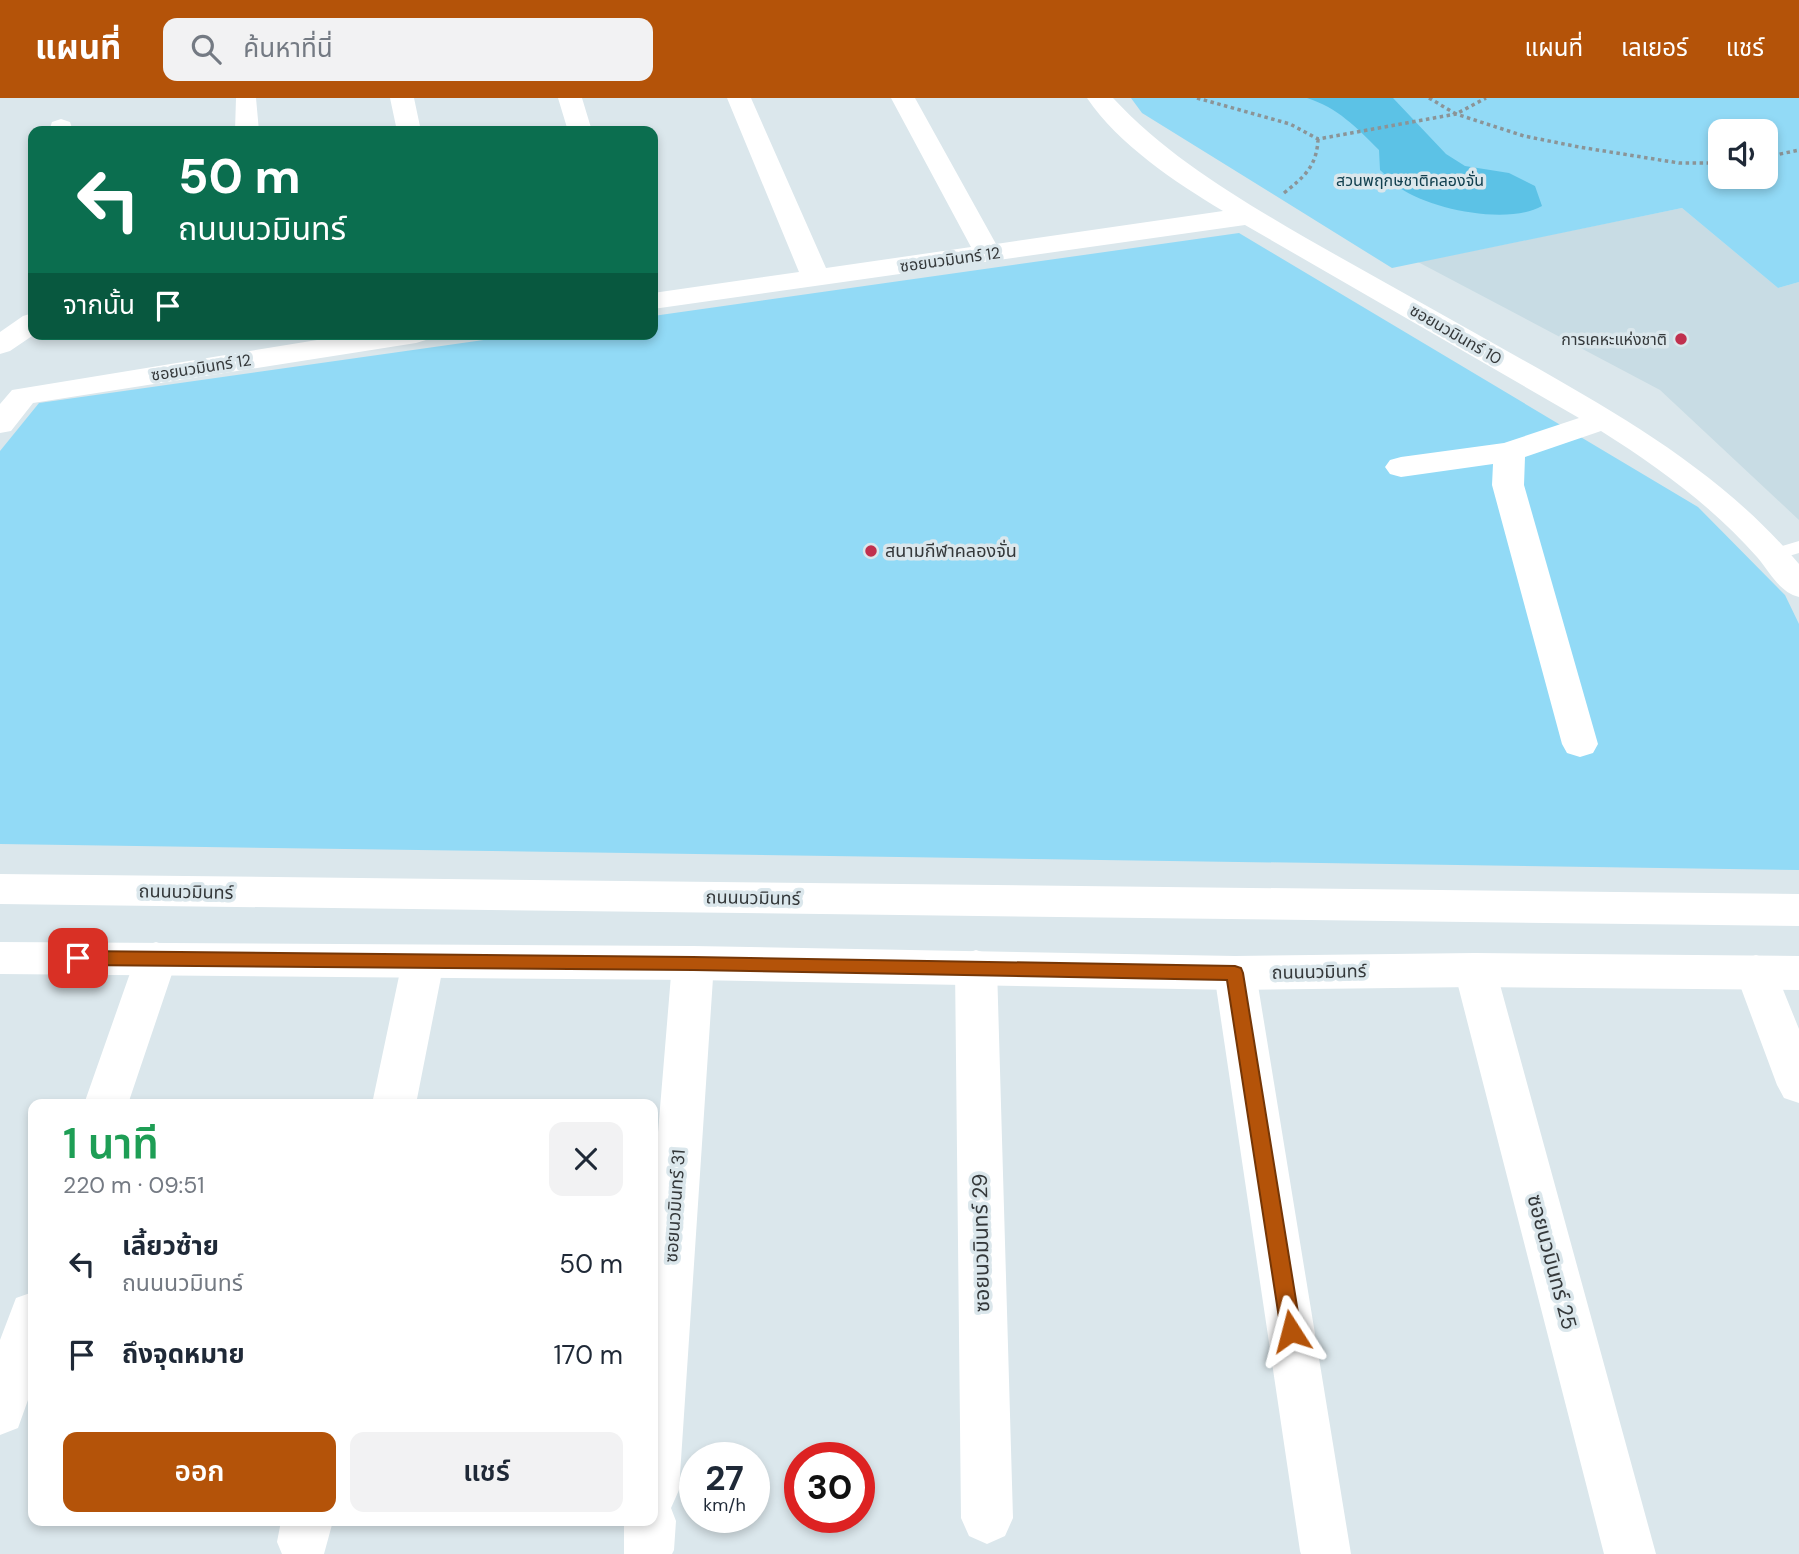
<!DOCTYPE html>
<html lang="th">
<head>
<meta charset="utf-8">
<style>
	body { margin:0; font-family:"DM Sans","Noto Sans Thai",sans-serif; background:#f2f2f3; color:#1f2937; height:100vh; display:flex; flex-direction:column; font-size:26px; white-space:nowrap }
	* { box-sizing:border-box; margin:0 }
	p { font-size:23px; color:#747a83 }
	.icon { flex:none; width:38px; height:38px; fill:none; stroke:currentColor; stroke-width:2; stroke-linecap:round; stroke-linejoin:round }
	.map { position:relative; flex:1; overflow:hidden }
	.drawer { position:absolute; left:28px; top:1001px; width:630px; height:427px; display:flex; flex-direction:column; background:#fff; border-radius:14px; box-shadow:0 4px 10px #0003 }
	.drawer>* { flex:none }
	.hud { position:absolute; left:28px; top:28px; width:630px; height:214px; border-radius:14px; box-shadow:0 4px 10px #0003; background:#0b6e4f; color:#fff; overflow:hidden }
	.fabs { position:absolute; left:1708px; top:21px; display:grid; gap:14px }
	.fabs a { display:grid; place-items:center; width:70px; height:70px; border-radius:14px; background:#fff; box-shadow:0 4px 10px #0003; font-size:35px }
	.speed { position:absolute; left:679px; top:1344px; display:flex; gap:14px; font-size:35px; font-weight:700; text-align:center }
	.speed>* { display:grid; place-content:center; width:91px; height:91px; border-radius:50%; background:#fff; box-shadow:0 4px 10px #0003; line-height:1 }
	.speed small { font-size:18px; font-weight:400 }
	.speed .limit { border:10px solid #d22; background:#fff; color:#111 }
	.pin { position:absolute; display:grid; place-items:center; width:60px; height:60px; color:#fff; margin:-30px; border-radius:14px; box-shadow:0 4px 10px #0006 }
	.me { position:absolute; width:77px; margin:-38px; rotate:351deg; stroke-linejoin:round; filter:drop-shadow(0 0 5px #0008) }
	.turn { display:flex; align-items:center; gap:24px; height:147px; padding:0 35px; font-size:32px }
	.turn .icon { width:91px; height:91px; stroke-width:2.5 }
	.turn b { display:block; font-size:49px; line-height:60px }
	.then { display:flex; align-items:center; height:66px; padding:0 35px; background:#0003; gap:14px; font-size:26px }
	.round { display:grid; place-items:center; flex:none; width:74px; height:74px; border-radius:14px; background:#f2f2f3 }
	.summary { display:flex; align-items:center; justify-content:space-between; height:119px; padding:0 35px }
	h1 { font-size:42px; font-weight:600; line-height:52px; color:#1e9e55 }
	.primary-button { display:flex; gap:14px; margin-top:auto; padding:14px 35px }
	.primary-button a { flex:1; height:80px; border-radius:14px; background:#b45309; color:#fff; font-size:28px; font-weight:600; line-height:80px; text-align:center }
	.primary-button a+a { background:#f2f2f3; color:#1f2937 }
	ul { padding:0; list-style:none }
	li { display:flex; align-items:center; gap:21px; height:91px; padding:0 35px }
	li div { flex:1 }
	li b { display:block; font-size:26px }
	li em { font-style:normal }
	header { display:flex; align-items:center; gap:42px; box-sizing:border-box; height:98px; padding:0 35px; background:#b45309; color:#fff }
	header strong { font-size:33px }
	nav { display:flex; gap:38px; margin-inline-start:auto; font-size:24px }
	.search { width:490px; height:63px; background:#f2f2f3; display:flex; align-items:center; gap:18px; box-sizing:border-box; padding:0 24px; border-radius:14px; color:#747a83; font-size:26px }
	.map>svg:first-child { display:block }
	.built { fill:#c8dce4 }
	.green { fill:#92daf6; fill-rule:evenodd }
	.water { fill:#5cc2e6 }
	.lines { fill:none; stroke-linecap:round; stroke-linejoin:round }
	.path { stroke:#8b9497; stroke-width:3.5; stroke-dasharray:3.5 3.5; stroke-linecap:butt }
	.lane { fill:#fff; fill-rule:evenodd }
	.street { fill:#fff; fill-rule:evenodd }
	.secondary { fill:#fff; fill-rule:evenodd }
	.route { fill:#b45309; stroke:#753606; stroke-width:2 }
	.poi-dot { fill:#c0304e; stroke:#dbe7ec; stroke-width:2.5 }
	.labels { text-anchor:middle; stroke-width:7; stroke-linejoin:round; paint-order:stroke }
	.far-park-label { font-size:16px; fill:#12404f; stroke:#dbe7ec }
	.far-street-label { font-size:16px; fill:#34383a; stroke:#dbe7ec }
	.far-poi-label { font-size:16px; fill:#34383a; stroke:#dbe7ec; text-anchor:end }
	.poi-label { font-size:18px; fill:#34383a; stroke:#dbe7ec; text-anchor:start }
	.street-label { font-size:18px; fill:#34383a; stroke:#dbe7ec }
	.near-street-label { font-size:21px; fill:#34383a; stroke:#dbe7ec }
</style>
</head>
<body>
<header>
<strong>แผนที่</strong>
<div class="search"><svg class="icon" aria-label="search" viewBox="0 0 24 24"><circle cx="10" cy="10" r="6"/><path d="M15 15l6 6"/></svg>ค้นหาที่นี่</div>
<nav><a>แผนที่</a><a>เลเยอร์</a><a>แชร์</a></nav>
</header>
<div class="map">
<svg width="1799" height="1456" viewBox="0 0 1799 1456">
	<rect width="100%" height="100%" fill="#dbe7ec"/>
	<!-- built -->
	<path class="built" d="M 1682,110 L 1778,190 L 1799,184 L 1799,422 L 1660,292 L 1418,164 Z"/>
	<!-- green -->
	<path class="green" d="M 1131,0 L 1799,0 L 1799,184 L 1778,190 L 1682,110 L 1392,170 L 1142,15 ZM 1720,33 L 1766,33 L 1766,79 L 1720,79 Z
		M 1239,135 L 1698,409 L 1785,497 L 1799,526 L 1799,772 L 0,746 L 0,353 L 39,305 L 526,236 L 653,236 L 653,218 Z"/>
	<!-- water -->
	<path class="water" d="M 1307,0 L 1393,0 L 1446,56 L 1465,68 L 1509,75 L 1535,88 L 1542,108 C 1508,127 1432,112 1400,90 C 1393,85 1387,78 1380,72 L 1379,52 C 1356,29 1338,10 1307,0 Z"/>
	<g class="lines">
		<!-- path -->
		<path class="path" d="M 1197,0 L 1290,26 L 1318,41 L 1456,16 L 1524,38 L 1579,49 L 1679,65 L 1720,65
			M 1429,0 L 1456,16 L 1486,0
			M 1766,59 L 1799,52
			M 1284,95 C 1304,79 1317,68 1318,41"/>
		<!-- lane -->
		<path class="lane" d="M 1799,443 L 1799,455 L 1775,462 L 1766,456 L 1769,452 Z"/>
		<!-- street -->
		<path class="street" d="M 236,0 L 256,0 L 259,33 L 235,33 Z
			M 390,0 L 414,0 L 421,33 L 397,33 Z
			M 558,0 L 582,0 L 592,33 L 568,33 Z
			M 727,0 L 751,0 L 826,170 L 971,149 L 891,0 L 915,0 L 996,146 L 1223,113 C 1175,84 1119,47 1087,0 L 1113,0 C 1168,59 1236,99 1306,140 C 1378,181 1451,221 1523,262 C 1624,319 1723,376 1799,466 L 1799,499 C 1779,494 1770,474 1757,459 C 1713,409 1657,368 1601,333 L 1525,359 L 1524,387 L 1598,646 L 1593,655 L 1580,659 L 1567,655 L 1562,646 L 1492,387 L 1493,366 L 1401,379 L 1390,376 L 1385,369 L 1390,362 L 1401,359 L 1504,345 L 1579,320 L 1245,127 L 653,211 L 653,195 L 799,174 Z
			M 61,21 L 70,24 L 73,33 L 49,33 L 52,24 Z
			M 33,215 L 35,236 L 10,253 L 0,256 L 0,234 L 23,218 Z
			M 354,236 L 430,236 L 426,242 L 416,245 L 33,305 L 11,333 L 0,335 L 0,306 L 12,292 Z
			M 156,844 L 171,849 L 177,861 L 128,1006 L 84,1006 L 135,861 L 141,849 Z
			M 423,847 L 438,852 L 444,864 L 416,1006 L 372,1006 L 402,864 L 408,852 Z
			M 693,848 L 708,853 L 714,865 L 679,1392 L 671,1410 L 676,1423 L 674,1452 L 672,1456 L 624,1456 L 624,1423 L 653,1423 L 653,1095 L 672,865 L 678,853 Z
			M 976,852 L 991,857 L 997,869 L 1013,1420 L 1005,1438 L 987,1446 L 969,1438 L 961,1420 L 955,869 L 961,857 Z
			M 1475,855 L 1490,860 L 1496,872 L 1656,1456 L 1604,1456 L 1454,872 L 1460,860 Z
			M 1756,857 L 1771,862 L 1799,931 L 1799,1005 L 1784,1000 L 1777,987 L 1735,874 L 1741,862 Z
			M 1235,858 L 1250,863 L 1256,875 L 1351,1456 L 1301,1456 L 1300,1453 L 1214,875 L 1220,863 Z
			M 33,1194 L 33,1288 L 18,1330 L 0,1337 L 0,1242 L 16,1200 Z
			M 281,1423 L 333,1423 L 324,1456 L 282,1456 L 277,1444 Z"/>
		<!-- secondary -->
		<path class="secondary" d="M 0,776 L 1799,796 L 1799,828 L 0,806 Z
			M 0,844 L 693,848 L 1235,858 L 1475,855 L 1799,858 L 1799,892 L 1475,889 L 1235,892 L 693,882 L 0,876 Z"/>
	</g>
	<!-- route -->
	<path class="route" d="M 78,853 L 693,859 L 1235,868 L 1241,870 L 1243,875 L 1301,1233 L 1298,1240 L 1291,1242 L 1284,1240 L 1281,1233 L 1227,882 L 693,872 L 78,867 L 72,865 L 69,860 L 72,855 Z"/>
	<!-- markers -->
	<g class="poi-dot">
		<circle cx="1681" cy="241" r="7"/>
		<circle cx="871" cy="453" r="7"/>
	</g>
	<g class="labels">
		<!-- far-park labels -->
		<g class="far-park-label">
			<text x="1410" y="88">สวนพฤกษชาติคลองจั่น</text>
		</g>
		<!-- far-street labels -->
		<g class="far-street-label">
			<text transform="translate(950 161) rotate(-8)" y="6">ซอยนวมินทร์ 12</text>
			<text transform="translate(1456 236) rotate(30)" y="6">ซอยนวมินทร์ 10</text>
			<text transform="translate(201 269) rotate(-9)" y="6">ซอยนวมินทร์ 12</text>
		</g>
		<!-- far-poi labels -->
		<g class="far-poi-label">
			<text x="1667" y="247">การเคหะแห่งชาติ</text>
		</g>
		<!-- poi labels -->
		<g class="poi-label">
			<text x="885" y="459">สนามกีฬาคลองจั่น</text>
		</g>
		<!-- street labels -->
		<g class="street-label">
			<text transform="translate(186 794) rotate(1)" y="6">ถนนนวมินทร์</text>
			<text transform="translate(753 800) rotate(1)" y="6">ถนนนวมินทร์</text>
			<text transform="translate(1319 874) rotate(-1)" y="6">ถนนนวมินทร์</text>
			<text transform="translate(675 1108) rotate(-86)" y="6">ซอยนวมินทร์ 31</text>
		</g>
		<!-- near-street labels -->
		<g class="near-street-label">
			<text transform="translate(981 1145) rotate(-91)" y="7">ซอยนวมินทร์ 29</text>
			<text transform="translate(1552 1164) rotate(75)" y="7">ซอยนวมินทร์ 25</text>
		</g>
	</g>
</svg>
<div class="fabs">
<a><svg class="icon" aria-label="sound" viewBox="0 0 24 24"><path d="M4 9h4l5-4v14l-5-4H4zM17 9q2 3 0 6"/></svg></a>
</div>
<div class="speed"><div>27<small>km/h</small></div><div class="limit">30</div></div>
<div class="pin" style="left:78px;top:860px;background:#d93025"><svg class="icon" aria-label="arrive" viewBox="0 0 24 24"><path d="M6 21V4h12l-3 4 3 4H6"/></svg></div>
<svg class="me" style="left:1291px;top:1233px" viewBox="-20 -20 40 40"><path d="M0-17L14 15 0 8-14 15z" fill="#b45309" stroke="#fff" stroke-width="4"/></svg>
<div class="hud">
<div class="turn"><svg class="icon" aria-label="left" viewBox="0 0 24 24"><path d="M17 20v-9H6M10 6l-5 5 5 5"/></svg><div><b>50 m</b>ถนนนวมินทร์</div></div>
<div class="then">จากนั้น<svg class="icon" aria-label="arrive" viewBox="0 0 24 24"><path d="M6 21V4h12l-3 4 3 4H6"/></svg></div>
</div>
<section class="drawer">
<div class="summary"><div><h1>1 นาที</h1><p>220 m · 09:51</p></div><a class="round"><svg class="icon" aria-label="close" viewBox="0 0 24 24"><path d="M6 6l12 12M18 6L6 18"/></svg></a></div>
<ul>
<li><svg class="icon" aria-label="left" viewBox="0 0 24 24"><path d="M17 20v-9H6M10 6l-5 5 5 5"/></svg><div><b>เลี้ยวซ้าย</b><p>ถนนนวมินทร์</p></div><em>50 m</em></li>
<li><svg class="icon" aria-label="arrive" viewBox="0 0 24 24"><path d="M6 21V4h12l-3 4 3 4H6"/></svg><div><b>ถึงจุดหมาย</b></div><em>170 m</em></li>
</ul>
<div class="primary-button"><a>ออก</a><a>แชร์</a></div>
</section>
</div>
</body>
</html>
